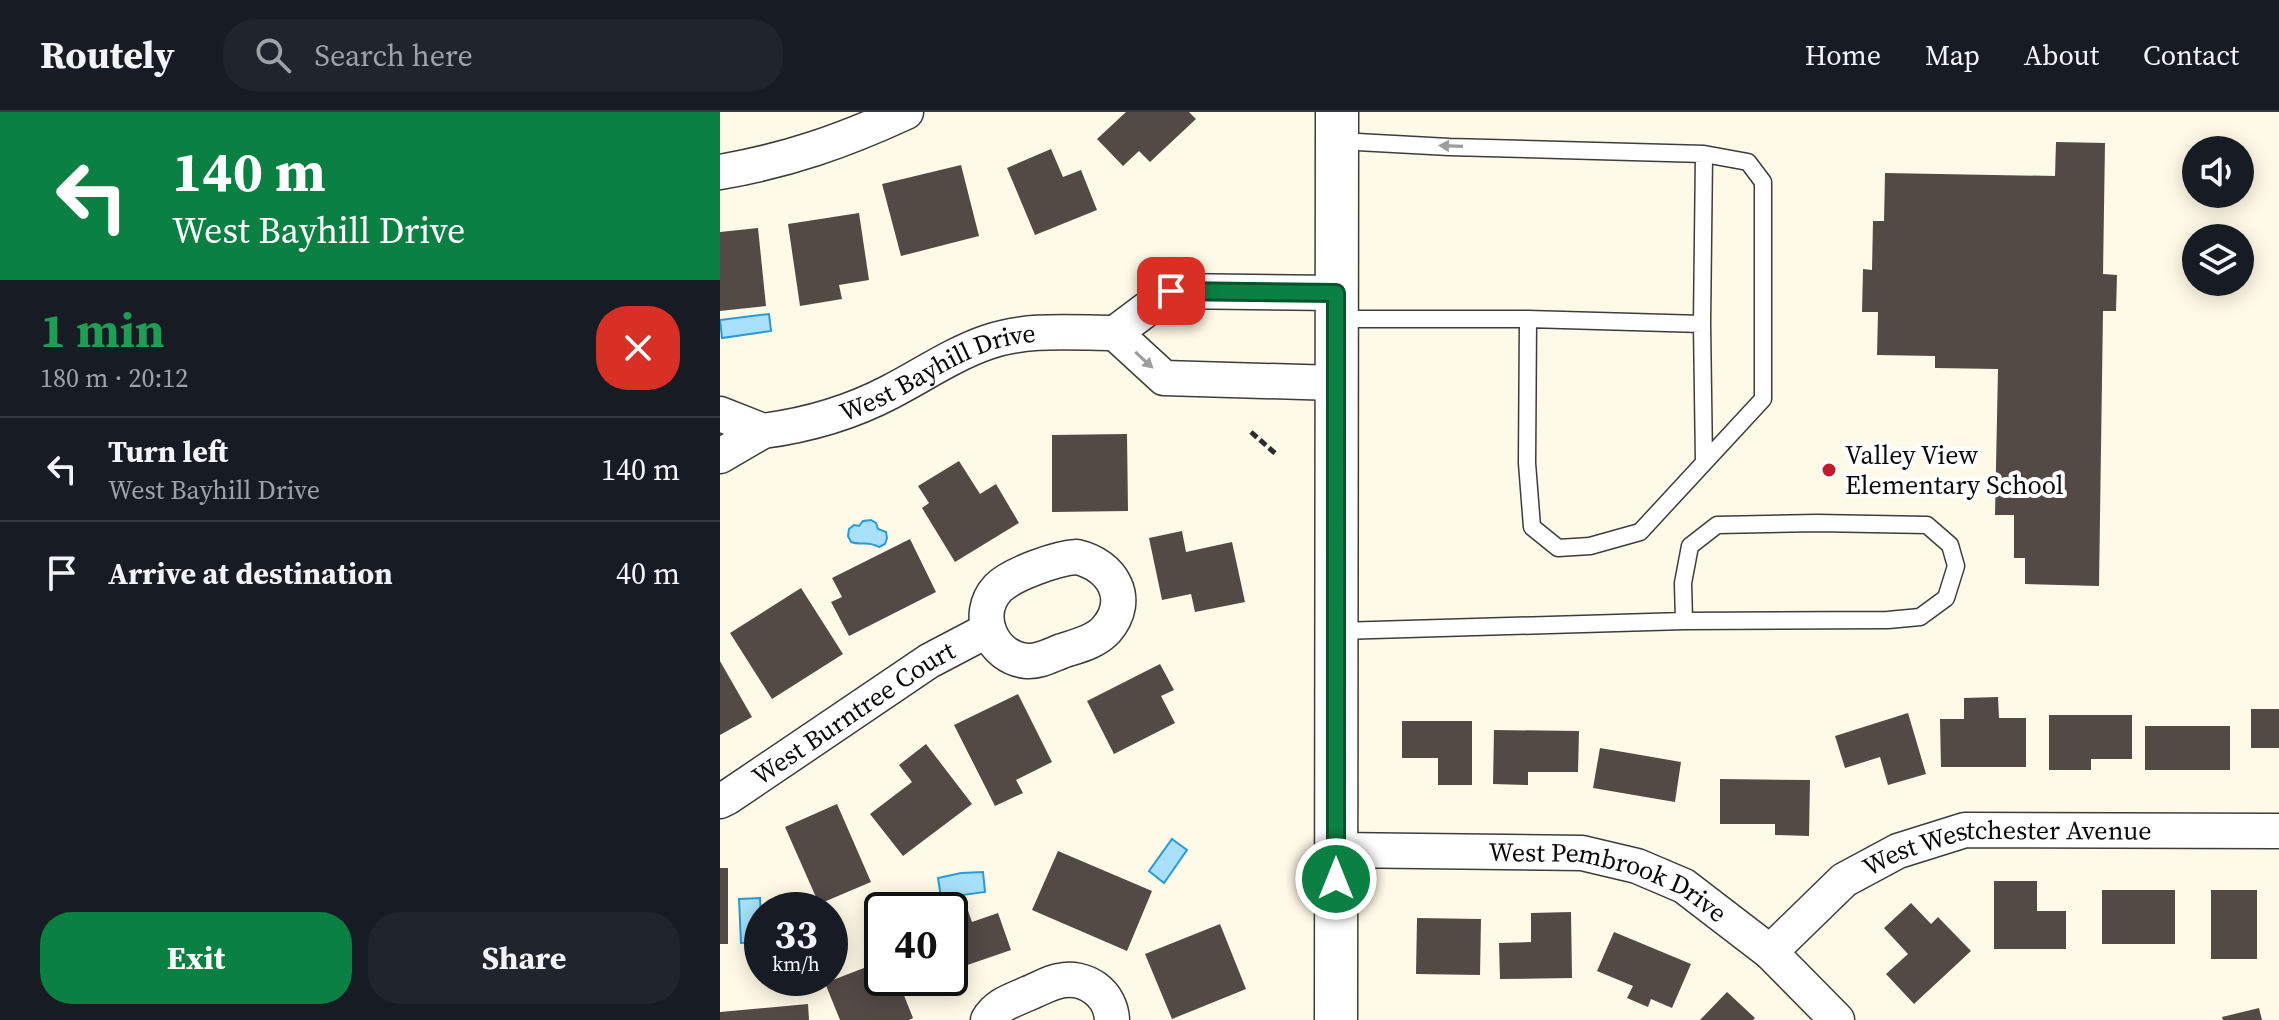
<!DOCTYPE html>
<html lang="en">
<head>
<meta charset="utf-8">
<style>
	body { margin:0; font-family:"Source Serif 4",serif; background:#20242c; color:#f1f3f6; height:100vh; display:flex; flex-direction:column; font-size:30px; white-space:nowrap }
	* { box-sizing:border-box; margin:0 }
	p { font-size:26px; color:#9ea1a6 }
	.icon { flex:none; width:44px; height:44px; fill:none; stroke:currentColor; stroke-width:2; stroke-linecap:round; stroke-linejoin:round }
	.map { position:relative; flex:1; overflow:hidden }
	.panel { display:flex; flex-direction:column; background:#171b24; width:720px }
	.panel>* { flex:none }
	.guide { background:#0b8043; color:#fff; overflow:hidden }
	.fabs { position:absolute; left:1462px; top:24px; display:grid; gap:16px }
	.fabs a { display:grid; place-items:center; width:72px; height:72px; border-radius:50%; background:#171b24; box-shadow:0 4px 20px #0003; font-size:40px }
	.speed { position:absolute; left:24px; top:780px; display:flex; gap:16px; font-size:40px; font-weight:700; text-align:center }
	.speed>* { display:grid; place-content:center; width:104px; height:104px; border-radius:50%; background:#171b24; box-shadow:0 4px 20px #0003; line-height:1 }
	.speed small { font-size:20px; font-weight:400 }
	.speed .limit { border:4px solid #111; border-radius:12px; background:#fff; color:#111 }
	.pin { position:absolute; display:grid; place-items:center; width:68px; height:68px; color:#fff; margin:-34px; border-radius:16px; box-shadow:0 4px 12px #0006 }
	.me { position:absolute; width:88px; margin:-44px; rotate:0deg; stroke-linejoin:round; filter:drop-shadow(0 0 6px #0008) }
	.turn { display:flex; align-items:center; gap:28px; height:168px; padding:0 40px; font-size:36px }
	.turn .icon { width:104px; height:104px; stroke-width:2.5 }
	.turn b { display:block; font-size:56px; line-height:68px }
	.round { display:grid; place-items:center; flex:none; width:84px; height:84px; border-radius:32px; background:#20242c }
	.head { display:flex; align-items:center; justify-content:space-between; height:136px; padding:0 40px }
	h1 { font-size:48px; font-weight:700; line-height:60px; color:#1e9e55 }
	.action { display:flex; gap:16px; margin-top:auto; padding:16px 40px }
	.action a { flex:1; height:92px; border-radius:32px; background:#0b8043; color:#fff; font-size:32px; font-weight:700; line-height:92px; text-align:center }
	.action a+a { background:#20242c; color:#f1f3f6 }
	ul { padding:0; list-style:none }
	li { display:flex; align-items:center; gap:24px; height:104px; padding:0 40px; border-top:2px solid #363941 }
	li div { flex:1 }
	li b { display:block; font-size:30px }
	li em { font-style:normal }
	header { display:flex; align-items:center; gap:48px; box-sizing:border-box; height:112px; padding:0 40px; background:#171b24; border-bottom:2px solid #363941 }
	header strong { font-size:38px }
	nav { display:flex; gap:44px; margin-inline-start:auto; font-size:28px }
	.search { width:560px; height:72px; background:#20242c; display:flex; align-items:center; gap:20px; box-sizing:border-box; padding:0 28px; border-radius:32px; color:#9ea1a6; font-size:30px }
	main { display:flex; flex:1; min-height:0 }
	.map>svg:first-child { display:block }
	.water { fill:#a8e0fa; stroke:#2a9ad5; stroke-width:2 }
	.building { fill:#534a46 }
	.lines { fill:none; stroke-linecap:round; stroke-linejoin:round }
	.service-casing { stroke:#3d3d3d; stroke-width:19 }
	.minor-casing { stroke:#3d3d3d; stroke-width:37 }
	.tertiary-casing { stroke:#3d3d3d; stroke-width:45 }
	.path { stroke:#2c2c2c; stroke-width:5; stroke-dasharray:8 4; stroke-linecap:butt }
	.service { stroke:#fff; stroke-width:16 }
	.minor { stroke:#fff; stroke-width:34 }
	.tertiary { stroke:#fff; stroke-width:42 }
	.oneway { fill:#9d9d9d }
	.route-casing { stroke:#07532c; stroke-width:20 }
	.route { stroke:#0b8043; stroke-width:14 }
	.poi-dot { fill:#c11b2c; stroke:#fff; stroke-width:3 }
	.labels { text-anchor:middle; stroke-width:8; stroke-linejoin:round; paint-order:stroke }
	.street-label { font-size:26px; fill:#0a0a0a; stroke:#fff }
	.poi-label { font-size:26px; fill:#0a0a0a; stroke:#fff; text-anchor:start }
</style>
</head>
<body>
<header>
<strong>Routely</strong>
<div class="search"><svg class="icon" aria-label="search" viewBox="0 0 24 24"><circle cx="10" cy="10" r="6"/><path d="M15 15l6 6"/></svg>Search here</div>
<nav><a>Home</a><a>Map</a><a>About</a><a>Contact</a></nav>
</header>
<main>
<section class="panel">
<div class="guide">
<div class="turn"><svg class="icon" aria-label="left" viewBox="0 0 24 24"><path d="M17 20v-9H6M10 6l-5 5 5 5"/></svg><div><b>140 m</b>West Bayhill Drive</div></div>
</div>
<div class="head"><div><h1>1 min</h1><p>180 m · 20:12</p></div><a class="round" style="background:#d93025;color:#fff"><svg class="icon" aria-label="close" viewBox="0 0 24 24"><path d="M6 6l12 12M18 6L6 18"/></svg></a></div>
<ul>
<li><svg class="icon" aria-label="left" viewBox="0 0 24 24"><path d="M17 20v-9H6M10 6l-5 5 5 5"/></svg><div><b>Turn left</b><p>West Bayhill Drive</p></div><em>140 m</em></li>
<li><svg class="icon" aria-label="arrive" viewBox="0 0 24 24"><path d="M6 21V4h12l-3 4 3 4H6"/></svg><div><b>Arrive at destination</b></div><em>40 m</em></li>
</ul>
<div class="action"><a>Exit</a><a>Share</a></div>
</section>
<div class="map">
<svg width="1559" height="908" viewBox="0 0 1559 908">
	<rect width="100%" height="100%" fill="#fff9e7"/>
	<!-- water -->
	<path class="water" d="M 49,202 L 51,219 L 2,226 L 0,208 Z
		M 151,408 L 156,411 L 158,417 L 166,420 L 167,426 L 165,432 L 159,435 C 147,428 141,434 131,430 L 128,424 L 129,417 L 134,413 L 139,414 L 143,409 Z
		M 452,727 L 467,738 L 444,771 L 429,759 Z
		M 263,760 L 265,780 L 221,786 L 218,766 L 241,761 Z
		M 40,786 L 42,830 L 21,831 L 19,787 Z"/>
	<!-- building -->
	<path class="building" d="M 406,0 L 469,0 L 476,7 L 430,50 L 419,39 L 403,54 L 377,27 Z
		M 1336,30 L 1385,31 L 1383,162 L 1397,163 L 1396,199 L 1383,199 L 1379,474 L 1305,472 L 1305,446 L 1294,446 L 1294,403 L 1275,403 L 1278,257 L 1215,256 L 1215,244 L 1157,243 L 1158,200 L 1142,200 L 1143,157 L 1152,158 L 1153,109 L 1164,109 L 1165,61 L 1335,64 Z
		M 331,37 L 343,65 L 361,58 L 377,98 L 315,123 L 287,56 Z
		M 241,53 L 259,124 L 181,144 L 162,72 Z
		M 139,101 L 149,168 L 119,173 L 122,187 L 80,194 L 68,112 Z
		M 38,116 L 46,194 L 0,199 L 0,120 Z
		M 407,322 L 408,399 L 332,400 L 332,323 Z
		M 239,349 L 260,382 L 276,372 L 299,411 L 235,450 L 202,396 L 209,391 L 198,374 Z
		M 462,419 L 466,440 L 512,430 L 525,490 L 475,500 L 471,482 L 442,488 L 429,426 Z
		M 190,427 L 216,480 L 129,524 L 111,490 L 122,485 L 112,466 Z
		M 81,476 L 123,542 L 52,587 L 10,521 Z
		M 0,549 L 32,605 L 0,623 Z
		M 440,552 L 454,578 L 441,584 L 455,611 L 394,642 L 367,589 Z
		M 298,582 L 332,650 L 296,668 L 303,681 L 275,694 L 234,613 Z
		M 1278,585 L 1279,606 L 1306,606 L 1306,655 L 1221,655 L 1220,607 L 1244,607 L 1244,586 Z
		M 1531,597 L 1559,597 L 1559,636 L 1531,636 Z
		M 1188,601 L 1206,662 L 1168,673 L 1160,645 L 1125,656 L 1115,624 Z
		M 1329,603 L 1412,603 L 1412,647 L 1371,647 L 1371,658 L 1329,658 Z
		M 682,609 L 752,609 L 752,673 L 718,673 L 718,646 L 682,646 Z
		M 1425,614 L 1510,614 L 1510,658 L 1425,658 Z
		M 774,618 L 859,619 L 858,660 L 808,660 L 808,673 L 773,672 Z
		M 206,632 L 252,692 L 183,744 L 150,702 L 192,670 L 179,653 Z
		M 880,636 L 961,650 L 955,690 L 873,676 Z
		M 1000,667 L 1090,668 L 1089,724 L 1055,723 L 1055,712 L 1000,712 Z
		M 117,692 L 151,770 L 99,792 L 65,715 Z
		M 338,739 L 432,779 L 407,839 L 312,798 Z
		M 0,756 L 8,756 L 8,832 L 0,832 Z
		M 1274,769 L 1317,769 L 1317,799 L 1346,799 L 1346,837 L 1274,837 Z
		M 1382,778 L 1455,778 L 1455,832 L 1382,832 Z
		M 1491,778 L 1537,778 L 1537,847 L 1491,847 Z
		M 245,790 L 252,810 L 278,801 L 291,838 L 230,859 L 230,798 L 224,798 Z
		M 1191,791 L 1211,812 L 1218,805 L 1251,839 L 1194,892 L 1166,862 L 1188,842 L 1164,816 Z
		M 851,800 L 852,866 L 780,867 L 779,831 L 811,830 L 811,801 Z
		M 697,806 L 761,807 L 760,863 L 696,862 Z
		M 500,812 L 526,877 L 452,907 L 425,842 Z
		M 894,820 L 971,852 L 952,896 L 931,887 L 928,895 L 907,886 L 913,874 L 877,859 Z
		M 162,849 L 162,866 L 177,866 L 193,906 L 189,908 L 120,908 L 105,871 Z
		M 1007,880 L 1035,906 L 1033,908 L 980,908 Z
		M 88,892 L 89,908 L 0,908 L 0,900 Z
		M 1539,896 L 1542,908 L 1503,908 L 1502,905 Z"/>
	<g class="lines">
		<defs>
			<path id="service" d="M 619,29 L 729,35 L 984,42 L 982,212
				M 618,207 L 808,207 L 982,212 L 984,351
				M 808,207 L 807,351 L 812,415 L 838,436 L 870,434 L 920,420 L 1043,287 L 1043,70 L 1028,50 L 984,42
				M 619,519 L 964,509 L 1168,508 L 1200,505 L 1226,486 L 1236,454 L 1230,433 L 1207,413 L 1097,411 L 997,413 L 970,434 L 963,471 L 964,509"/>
			<g id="minor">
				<path d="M 0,60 C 69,48 123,29 186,0"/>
				<path d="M 616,271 L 444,266 L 395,221 L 451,179 L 616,181"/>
				<path d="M 0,302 L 43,319 L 0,344"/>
				<path id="s1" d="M 43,319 C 88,313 130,301 170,280 C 203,263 233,242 268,230 C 308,216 354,221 395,221"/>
				<path d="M 357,445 C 392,453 413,487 386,518 C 375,530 357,534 342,539 C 331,543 319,550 307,549 C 272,546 253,503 278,476 C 292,462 337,446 357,445 Z"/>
				<path id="s2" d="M 0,689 L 8,685 L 209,549 L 268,518"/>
				<path id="s3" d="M 616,738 L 862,741 L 917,754 L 964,774 L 1050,840 L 1117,908"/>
				<path id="s4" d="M 1050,840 L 1124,768 L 1178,739 L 1245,718 L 1559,719"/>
				<path d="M 268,908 C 277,892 294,888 309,881 C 319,877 329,871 339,869 C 365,863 391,881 392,908"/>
			</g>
			<path id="tertiary" d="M 616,908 L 617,0"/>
		</defs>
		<!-- service casing -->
		<use href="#service" class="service-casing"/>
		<!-- minor casing -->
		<use href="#minor" class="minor-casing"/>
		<!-- tertiary casing -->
		<use href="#tertiary" class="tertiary-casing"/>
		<!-- path -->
		<path class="path" d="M 531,320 L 557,343"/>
		<!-- service -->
		<use href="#service" class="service"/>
		<!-- minor -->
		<use href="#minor" class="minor"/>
		<!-- tertiary -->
		<use href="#tertiary" class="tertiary"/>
	</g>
	<!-- one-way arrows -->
	<defs><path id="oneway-solid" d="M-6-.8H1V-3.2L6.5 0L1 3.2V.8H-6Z" transform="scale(2)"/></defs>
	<g class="oneway">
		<use href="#oneway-solid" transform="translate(731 34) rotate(-178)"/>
		<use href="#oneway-solid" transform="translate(424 248) rotate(43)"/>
	</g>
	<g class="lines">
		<defs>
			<path id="route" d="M 451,179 L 616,181 L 616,767"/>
		</defs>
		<!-- route casing -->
		<use href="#route" class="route-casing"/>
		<!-- route -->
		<use href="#route" class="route"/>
	</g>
	<!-- markers -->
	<circle class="poi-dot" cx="1109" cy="358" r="8"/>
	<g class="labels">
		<!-- street labels -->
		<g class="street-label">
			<text dy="9" stroke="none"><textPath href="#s1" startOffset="186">West Bayhill Drive</textPath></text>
			<text dy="9" stroke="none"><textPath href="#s2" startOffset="160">West Burntree Court</textPath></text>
			<text dy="9" stroke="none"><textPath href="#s4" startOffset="274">West Westchester Avenue</textPath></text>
			<text dy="9" stroke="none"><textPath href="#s3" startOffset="278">West Pembrook Drive</textPath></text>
		</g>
		<!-- poi labels -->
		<g class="poi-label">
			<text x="1125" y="352">Valley View<tspan x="1125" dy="30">Elementary School</tspan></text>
		</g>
	</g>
</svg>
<div class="fabs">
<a><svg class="icon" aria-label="sound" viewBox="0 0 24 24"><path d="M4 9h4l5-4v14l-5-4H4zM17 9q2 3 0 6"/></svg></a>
<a><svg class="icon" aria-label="layers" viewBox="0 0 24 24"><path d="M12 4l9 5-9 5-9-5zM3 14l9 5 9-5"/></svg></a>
</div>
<div class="speed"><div>33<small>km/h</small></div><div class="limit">40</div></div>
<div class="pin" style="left:451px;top:179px;background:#d93025"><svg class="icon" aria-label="arrive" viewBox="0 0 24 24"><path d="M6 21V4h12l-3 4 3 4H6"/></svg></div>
<svg class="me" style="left:616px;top:767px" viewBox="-20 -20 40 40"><circle r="17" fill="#0b8043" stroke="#fff" stroke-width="3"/><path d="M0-11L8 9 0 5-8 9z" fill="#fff"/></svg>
</div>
</main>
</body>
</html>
